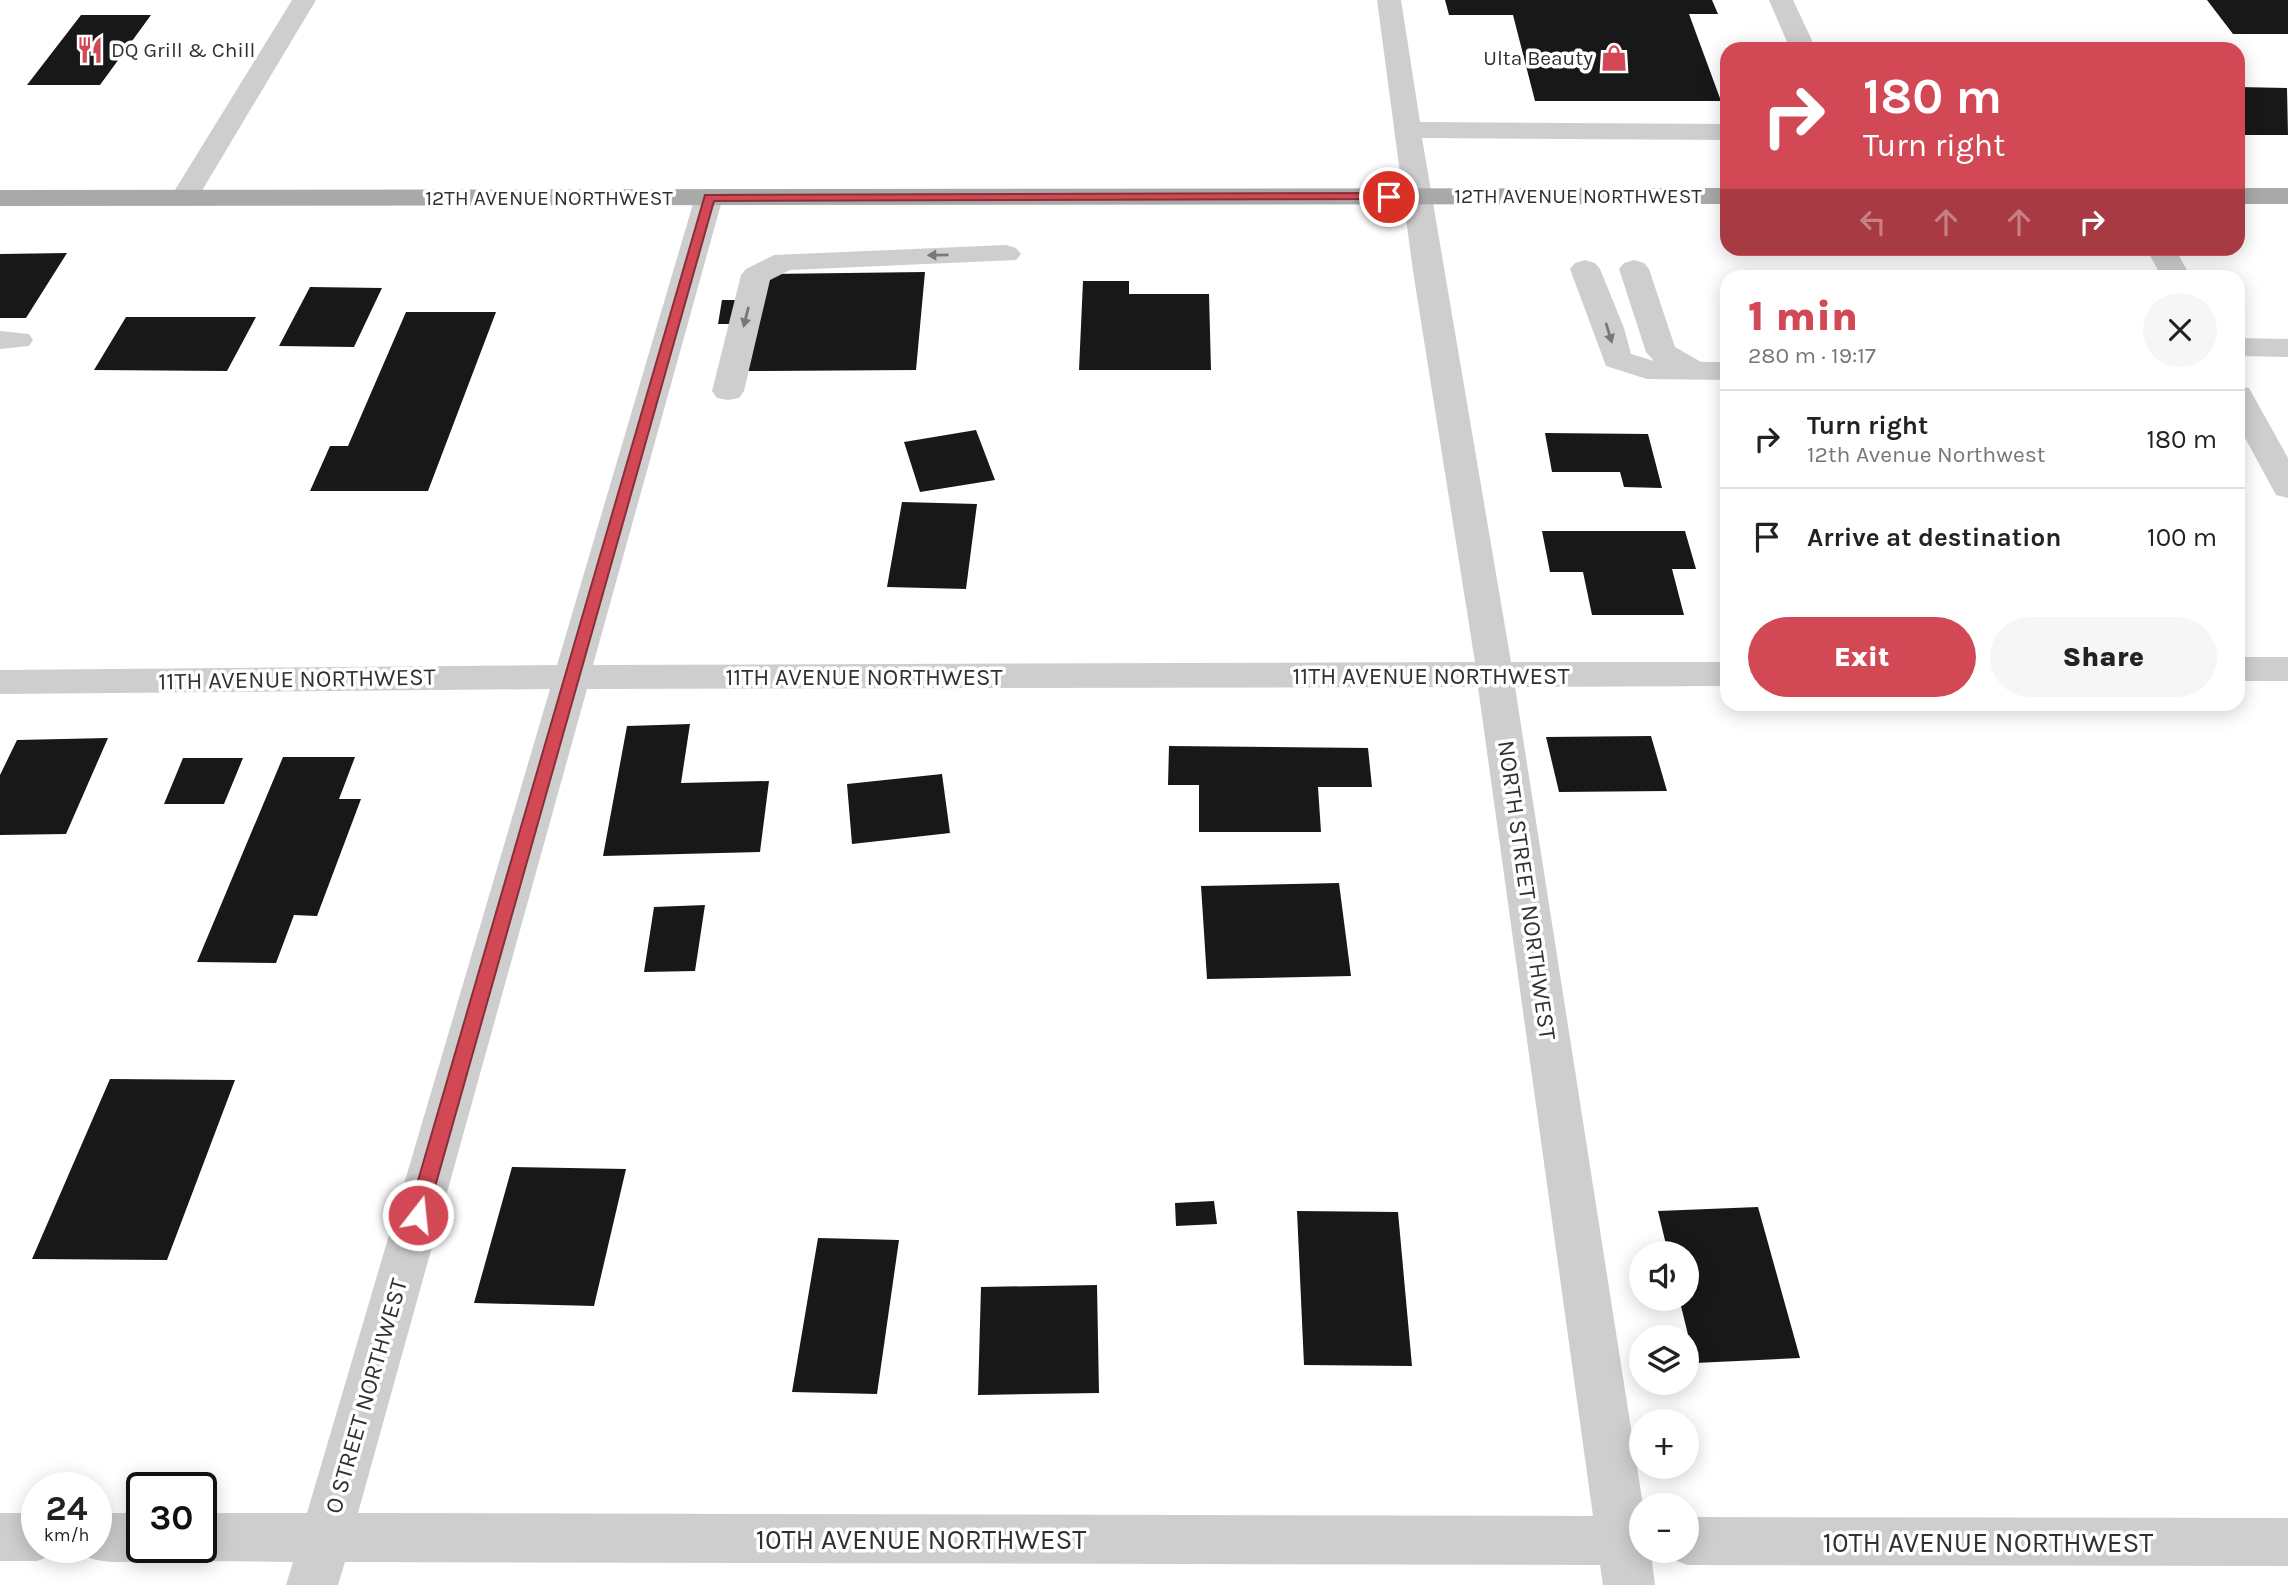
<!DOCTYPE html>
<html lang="en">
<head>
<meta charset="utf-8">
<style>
	body { margin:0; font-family:Karla,sans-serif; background:#f6f6f6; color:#222; height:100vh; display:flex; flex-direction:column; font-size:26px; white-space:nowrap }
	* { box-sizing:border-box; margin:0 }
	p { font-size:23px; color:#767676 }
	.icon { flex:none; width:38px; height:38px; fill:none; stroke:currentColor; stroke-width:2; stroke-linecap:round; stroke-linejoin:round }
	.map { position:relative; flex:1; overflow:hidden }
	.details { position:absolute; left:1720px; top:270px; width:525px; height:441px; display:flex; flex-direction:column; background:#fff; border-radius:21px; box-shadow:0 4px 18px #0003 }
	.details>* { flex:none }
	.guide { position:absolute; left:1720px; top:42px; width:525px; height:214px; border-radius:21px; box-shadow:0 4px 18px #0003; background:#d24955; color:#fff; overflow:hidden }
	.controls { position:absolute; left:1629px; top:1241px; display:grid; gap:14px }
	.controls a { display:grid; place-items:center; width:70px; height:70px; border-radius:50%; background:#fff; box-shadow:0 4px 18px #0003; font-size:35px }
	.speed { position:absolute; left:21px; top:1472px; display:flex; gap:14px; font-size:35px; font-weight:700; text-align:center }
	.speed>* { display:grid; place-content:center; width:91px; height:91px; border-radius:50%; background:#fff; box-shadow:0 4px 18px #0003; line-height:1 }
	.speed small { font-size:18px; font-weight:400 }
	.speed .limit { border:4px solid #111; border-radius:10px; background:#fff; color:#111 }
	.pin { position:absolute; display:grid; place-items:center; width:60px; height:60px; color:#fff; margin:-30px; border:4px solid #fff; border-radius:50%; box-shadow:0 2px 7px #0007 }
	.me { position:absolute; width:77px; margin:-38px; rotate:16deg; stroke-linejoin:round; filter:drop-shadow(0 0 5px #0008) }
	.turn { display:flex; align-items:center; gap:24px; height:147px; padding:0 28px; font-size:32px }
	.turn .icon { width:91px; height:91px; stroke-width:2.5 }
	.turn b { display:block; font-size:49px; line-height:60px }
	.lanes { display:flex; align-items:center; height:66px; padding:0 28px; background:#0003; justify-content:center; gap:35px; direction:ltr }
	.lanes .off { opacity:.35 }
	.round { display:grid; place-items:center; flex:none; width:74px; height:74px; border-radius:37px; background:#f6f6f6 }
	.head { display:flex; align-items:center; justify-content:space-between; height:119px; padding:0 28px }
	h1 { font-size:42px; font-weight:800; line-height:52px; color:#d24955 }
	.button { display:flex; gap:14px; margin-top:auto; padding:14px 28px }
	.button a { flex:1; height:80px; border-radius:42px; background:#d24955; color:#fff; font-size:28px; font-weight:800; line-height:80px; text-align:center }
	.button a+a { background:#f6f6f6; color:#222 }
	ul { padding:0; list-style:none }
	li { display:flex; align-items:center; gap:21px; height:98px; padding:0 28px; border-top:2px solid #e0e0e0 }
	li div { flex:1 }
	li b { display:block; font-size:26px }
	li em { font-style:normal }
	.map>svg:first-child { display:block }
	.building { fill:#181818 }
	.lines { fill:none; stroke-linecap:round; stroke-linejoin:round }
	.minor { fill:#cecece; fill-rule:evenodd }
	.major { fill:#a9a9a9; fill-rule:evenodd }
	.oneway { fill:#787878 }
	.route { fill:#d24955; stroke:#882f37; stroke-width:2 }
	.labels { text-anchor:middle; stroke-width:7; stroke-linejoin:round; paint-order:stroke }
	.far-poi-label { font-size:21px; fill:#313131; stroke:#fff; text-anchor:start }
	.far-street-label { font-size:21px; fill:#313131; stroke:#fff }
	.street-label { font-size:24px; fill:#313131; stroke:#fff }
	.near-street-label { font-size:28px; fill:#313131; stroke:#fff }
</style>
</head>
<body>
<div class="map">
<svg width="2288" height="1585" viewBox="0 0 2288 1585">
	<rect width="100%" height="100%" fill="#fff"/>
	<!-- building -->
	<path class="building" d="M 1445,0 L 1712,0 L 1718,14 L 1689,14 L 1721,101 L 1535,101 L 1513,15 L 1449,15 Z
		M 2207,0 L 2288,0 L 2288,34 L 2233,34 Z
		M 81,15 L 151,15 L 100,85 L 27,85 Z
		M 2238,87 L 2287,88 L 2288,135 L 2238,135 Z
		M 67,253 L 26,318 L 0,318 L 0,254 Z
		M 925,272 L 916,370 L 748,371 L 757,324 L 718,324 L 722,300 L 763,300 L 768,274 Z
		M 1083,281 L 1129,281 L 1129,294 L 1209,294 L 1211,370 L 1079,370 Z
		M 310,287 L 382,288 L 354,347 L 279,346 Z
		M 406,312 L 496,312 L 428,491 L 310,491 L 330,446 L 348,446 Z
		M 126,317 L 256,317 L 227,371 L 94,370 Z
		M 976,430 L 995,480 L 920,492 L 904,442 Z
		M 1545,433 L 1648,434 L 1662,488 L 1624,487 L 1620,472 L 1552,472 Z
		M 902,502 L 977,504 L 966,589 L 887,587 Z
		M 1542,531 L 1685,531 L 1696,569 L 1672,569 L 1684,615 L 1592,615 L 1583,572 L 1550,572 Z
		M 690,724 L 681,783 L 769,781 L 760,852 L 603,856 L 627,726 Z
		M 1651,736 L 1667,791 L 1559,792 L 1546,737 Z
		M 108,738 L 66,834 L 0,835 L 0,775 L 17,740 Z
		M 1169,746 L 1368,748 L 1372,787 L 1318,787 L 1321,832 L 1199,832 L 1199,785 L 1168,785 Z
		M 283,757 L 355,757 L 339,799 L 361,799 L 317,916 L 294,915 L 276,963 L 197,962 Z
		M 183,758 L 243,758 L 224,804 L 164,804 Z
		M 942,774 L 950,833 L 852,844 L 847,784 Z
		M 1339,883 L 1351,976 L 1207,979 L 1201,886 Z
		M 705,905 L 695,971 L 644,972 L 654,907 Z
		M 110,1079 L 235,1080 L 167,1260 L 32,1259 Z
		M 512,1167 L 626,1169 L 594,1306 L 474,1303 Z
		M 1214,1201 L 1217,1224 L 1176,1226 L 1175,1203 Z
		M 1758,1207 L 1800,1358 L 1695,1363 L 1679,1298 L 1687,1298 L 1687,1253 L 1668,1253 L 1658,1211 Z
		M 1297,1211 L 1398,1212 L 1412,1366 L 1304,1365 Z
		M 818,1238 L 899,1240 L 877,1394 L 792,1392 Z
		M 1097,1285 L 1099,1393 L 978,1395 L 981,1287 Z"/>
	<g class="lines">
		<!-- minor -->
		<path class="minor" d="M 292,0 L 316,0 L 194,204 L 184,206 L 174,204 L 170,198 Z
			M 1377,0 L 1401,0 L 1420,122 L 1727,124 L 1727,140 L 1422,138 L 1511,662 L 1727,662 L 1727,686 L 1515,687 L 1643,1505 L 1642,1550 L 1664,1550 L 1660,1558 L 1652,1562 L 1655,1585 L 1603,1585 L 1600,1565 L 345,1562 L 338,1585 L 286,1585 L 293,1562 L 201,1561 L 183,1554 L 180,1547 L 201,1547 L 201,1513 L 307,1513 L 550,689 L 0,694 L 0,670 L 557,665 L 695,197 L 699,191 L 709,189 L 719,191 L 723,197 L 593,665 L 1475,662 L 1413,271 ZM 1478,687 L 1593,1516 L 358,1513 L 587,689 Z
			M 1769,0 L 1793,0 L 1816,49 L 1790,49 Z
			M 1006,245 L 1016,248 L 1021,254 L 1016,260 L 790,270 L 770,280 L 744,391 L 739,398 L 728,400 L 717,398 L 712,391 L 741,275 L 746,269 L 774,255 Z
			M 2146,248 L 2175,248 L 2190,276 L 2161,276 Z
			M 1585,260 L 1595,263 L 1600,269 L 1624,328 L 1631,354 L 1654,361 L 1646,352 L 1619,269 L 1624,263 L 1634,260 L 1644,263 L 1649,269 L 1675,347 L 1701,362 L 1727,362 L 1727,380 L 1647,379 L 1606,366 L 1570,269 L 1575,263 Z
			M 0,331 L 29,334 L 33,340 L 29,346 L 0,349 Z
			M 2238,338 L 2288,339 L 2288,357 L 2238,356 Z
			M 2238,386 L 2249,388 L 2288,458 L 2288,498 L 2276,495 L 2238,425 Z
			M 2238,657 L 2288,657 L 2288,681 L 2238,681 Z
			M 0,1513 L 37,1513 L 37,1547 L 58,1547 L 55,1554 L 37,1561 L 0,1561 Z
			M 96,1513 L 142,1513 L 142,1547 L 163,1547 L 160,1554 C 134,1565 104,1565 78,1554 L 75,1547 L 96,1547 Z
			M 1687,1517 L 2288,1518 L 2288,1566 L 1687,1565 L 1669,1558 L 1665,1550 L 1687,1550 Z"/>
		<!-- major -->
		<path class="major" d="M 1727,188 L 1727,204 L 0,206 L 0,190 Z
			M 2238,188 L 2288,188 L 2288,204 L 2238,204 Z"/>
	</g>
	<!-- one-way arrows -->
	<defs><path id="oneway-solid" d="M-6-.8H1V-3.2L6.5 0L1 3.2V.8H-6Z" transform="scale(1.75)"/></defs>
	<g class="oneway">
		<use href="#oneway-solid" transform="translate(938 255) rotate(179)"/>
		<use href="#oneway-solid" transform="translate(746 317) rotate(104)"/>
		<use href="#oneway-solid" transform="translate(1609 333) rotate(73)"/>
	</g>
	<!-- route -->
	<path class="route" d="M 1389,193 L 1393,194 L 1393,199 L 714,201 L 427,1215 L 424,1220 L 411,1220 L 408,1215 L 705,195 Z"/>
	<!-- icons -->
	<defs>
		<symbol id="restaurant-bare" viewBox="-9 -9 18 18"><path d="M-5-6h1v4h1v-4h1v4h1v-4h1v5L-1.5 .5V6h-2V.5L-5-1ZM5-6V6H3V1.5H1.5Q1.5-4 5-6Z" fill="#d24955" stroke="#fff" stroke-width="2.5" paint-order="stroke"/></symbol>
		<symbol id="shop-bare" viewBox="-9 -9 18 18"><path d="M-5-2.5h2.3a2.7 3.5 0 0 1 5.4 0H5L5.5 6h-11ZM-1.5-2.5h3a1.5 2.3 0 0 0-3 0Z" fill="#d24955" stroke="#fff" stroke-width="2.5" paint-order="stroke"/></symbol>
	</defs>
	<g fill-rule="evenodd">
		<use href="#restaurant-bare" x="71" y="31" width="38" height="38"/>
		<use href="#shop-bare" x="1595" y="39" width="38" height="38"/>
	</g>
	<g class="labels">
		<!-- far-poi labels -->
		<g class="far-poi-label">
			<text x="111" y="57">DQ Grill &amp; Chill</text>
			<text x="1593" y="65" text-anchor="end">Ulta Beauty</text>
		</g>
		<!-- far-street labels -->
		<g class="far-street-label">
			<text x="1578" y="203">12TH AVENUE NORTHWEST</text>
			<text x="549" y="205">12TH AVENUE NORTHWEST</text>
		</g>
		<!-- street labels -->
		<g class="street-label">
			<text x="1431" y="684">11TH AVENUE NORTHWEST</text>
			<text x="864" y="685">11TH AVENUE NORTHWEST</text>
			<text transform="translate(297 679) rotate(-1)" y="8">11TH AVENUE NORTHWEST</text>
			<text transform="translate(1527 890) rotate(82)" y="8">NORTH STREET NORTHWEST</text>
			<text transform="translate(366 1396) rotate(-74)" y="8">O STREET NORTHWEST</text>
		</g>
		<!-- near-street labels -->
		<g class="near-street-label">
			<text x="921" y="1549">10TH AVENUE NORTHWEST</text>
			<text x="1988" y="1552">10TH AVENUE NORTHWEST</text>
		</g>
	</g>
</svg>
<div class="controls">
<a><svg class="icon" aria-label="sound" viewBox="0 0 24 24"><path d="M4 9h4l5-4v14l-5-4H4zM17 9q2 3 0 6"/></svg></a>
<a><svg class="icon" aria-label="layers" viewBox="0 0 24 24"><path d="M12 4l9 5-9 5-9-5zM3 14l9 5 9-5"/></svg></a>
<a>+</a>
<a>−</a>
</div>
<div class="speed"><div>24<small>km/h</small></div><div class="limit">30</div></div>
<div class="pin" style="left:1389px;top:197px;background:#d93025"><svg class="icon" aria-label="arrive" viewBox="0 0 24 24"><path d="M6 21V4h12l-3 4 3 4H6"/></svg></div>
<svg class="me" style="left:418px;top:1215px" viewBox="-20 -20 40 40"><circle r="17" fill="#d24955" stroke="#fff" stroke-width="3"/><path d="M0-11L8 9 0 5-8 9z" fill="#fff"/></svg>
<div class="guide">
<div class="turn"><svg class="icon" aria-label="right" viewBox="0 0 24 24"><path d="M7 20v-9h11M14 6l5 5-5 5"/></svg><div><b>180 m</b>Turn right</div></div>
<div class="lanes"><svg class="icon off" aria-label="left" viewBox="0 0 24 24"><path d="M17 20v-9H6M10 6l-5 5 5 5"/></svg><svg class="icon off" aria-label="ahead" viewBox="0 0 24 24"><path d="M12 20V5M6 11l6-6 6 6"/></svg><svg class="icon off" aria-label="ahead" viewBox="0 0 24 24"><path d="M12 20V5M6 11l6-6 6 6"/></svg><svg class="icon" aria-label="right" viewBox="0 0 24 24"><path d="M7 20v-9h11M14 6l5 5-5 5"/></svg></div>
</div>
<section class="details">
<div class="head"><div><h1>1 min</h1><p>280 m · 19:17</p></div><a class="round"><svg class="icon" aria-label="close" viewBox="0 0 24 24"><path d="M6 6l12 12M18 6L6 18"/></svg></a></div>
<ul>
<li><svg class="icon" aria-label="right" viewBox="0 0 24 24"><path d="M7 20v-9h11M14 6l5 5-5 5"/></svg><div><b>Turn right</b><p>12th Avenue Northwest</p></div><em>180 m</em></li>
<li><svg class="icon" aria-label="arrive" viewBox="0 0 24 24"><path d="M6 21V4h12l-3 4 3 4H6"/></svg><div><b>Arrive at destination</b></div><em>100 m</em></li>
</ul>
<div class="button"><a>Exit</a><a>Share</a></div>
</section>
</div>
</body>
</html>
